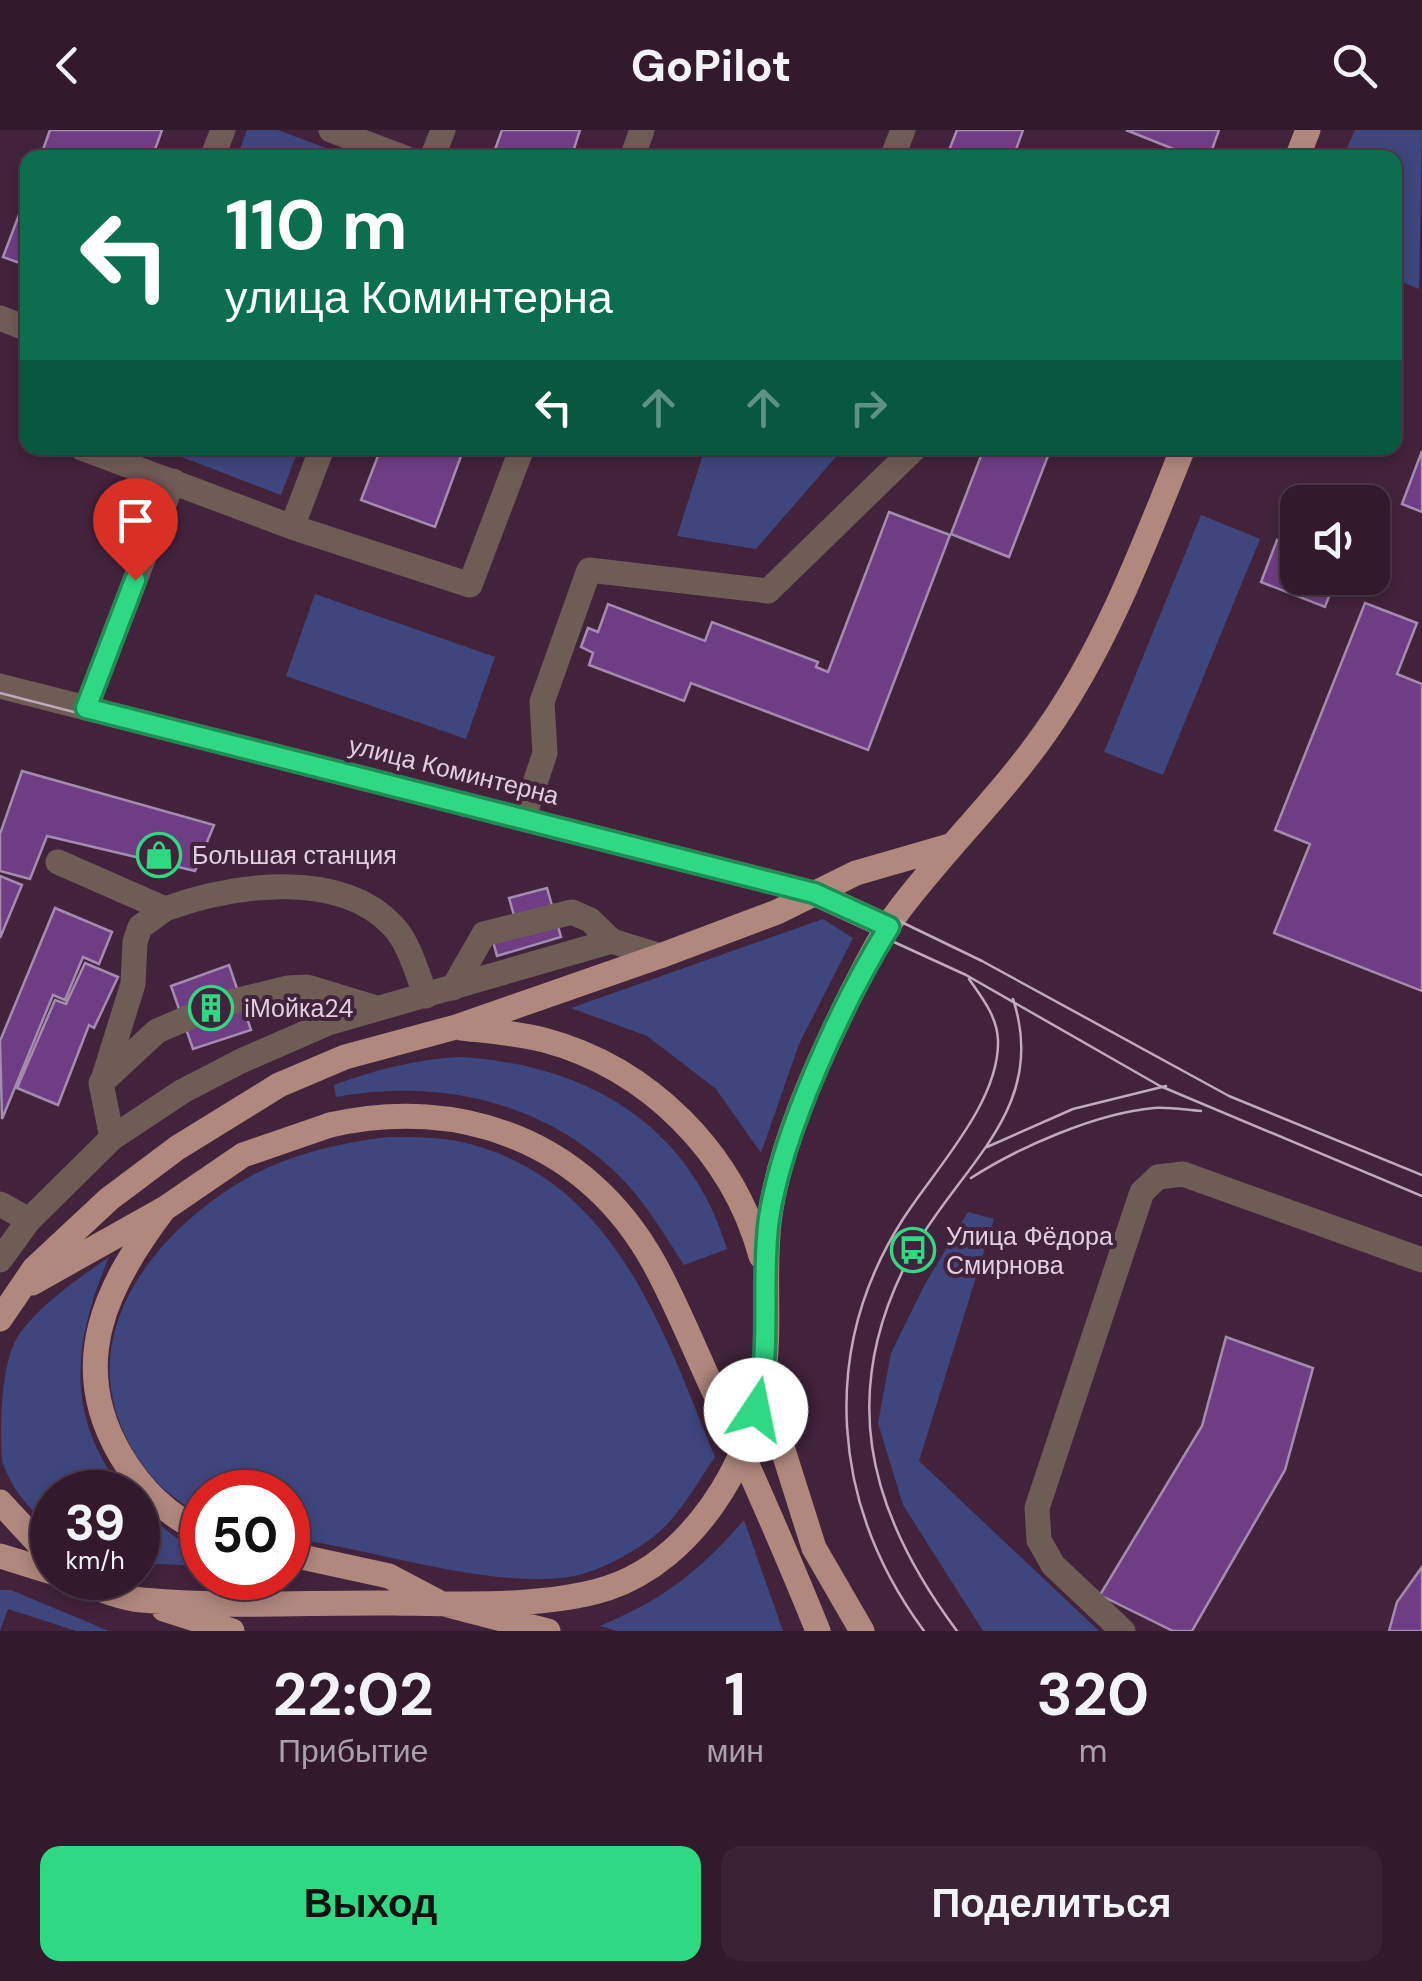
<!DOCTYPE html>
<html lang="ru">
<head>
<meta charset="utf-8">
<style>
	body { margin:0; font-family:"DM Sans",sans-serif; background:#3a2334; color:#f1f3f6; height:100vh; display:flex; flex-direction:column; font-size:38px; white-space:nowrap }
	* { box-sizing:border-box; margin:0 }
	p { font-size:32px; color:#a8a1a9 }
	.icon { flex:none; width:55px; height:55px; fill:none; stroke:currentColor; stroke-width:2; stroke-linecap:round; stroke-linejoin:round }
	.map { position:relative; height:1501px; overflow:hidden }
	.side { display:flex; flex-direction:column; background:#321a2c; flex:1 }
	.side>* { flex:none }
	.guide { position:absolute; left:20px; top:20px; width:1382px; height:305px; border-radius:20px; box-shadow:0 5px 15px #0003,0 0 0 2px #4d3848; background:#0b6e4f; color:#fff; overflow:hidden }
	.fabs { position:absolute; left:1280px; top:355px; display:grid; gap:20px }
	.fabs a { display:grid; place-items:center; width:110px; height:110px; border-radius:20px; background:#321a2c; box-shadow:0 5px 15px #0003,0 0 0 2px #4d3848; font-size:50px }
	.speed { position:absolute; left:30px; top:1340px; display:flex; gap:20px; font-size:50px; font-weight:700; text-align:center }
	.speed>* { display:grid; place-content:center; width:130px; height:130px; border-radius:50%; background:#321a2c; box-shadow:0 5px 15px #0003,0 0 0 2px #4d3848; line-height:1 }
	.speed small { font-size:25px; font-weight:400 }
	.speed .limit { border:15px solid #d22; background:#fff; color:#111 }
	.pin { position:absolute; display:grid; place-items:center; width:85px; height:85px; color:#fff; margin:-102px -42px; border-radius:50% 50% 50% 0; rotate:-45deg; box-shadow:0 0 10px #0007 }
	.pin .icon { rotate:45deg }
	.me { position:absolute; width:110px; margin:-55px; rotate:11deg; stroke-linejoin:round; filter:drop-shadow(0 0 8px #0008) }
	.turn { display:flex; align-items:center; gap:35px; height:210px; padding:0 40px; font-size:45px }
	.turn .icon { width:130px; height:130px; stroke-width:2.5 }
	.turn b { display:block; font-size:70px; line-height:85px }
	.lanes { display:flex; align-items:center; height:95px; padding:0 40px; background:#0003; justify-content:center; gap:50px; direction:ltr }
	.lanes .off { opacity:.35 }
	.eta { display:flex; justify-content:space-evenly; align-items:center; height:170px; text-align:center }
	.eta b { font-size:60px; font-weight:700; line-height:70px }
	.cta { display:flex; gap:20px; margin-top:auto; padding:20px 40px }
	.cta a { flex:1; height:115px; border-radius:20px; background:#2fd883; color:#111; font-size:40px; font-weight:700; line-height:115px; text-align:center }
	.cta a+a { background:#3a2334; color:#f1f3f6 }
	header { display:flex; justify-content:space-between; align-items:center; height:130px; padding:0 40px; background:#321a2c; font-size:45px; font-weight:700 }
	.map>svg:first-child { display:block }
	.green { fill:#3e467d }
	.building { fill:#6f3d84; stroke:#a58bb0; stroke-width:2.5 }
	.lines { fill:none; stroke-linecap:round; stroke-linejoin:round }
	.minor { stroke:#705c57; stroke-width:25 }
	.major { stroke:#b0887d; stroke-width:25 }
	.tram { stroke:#c0aabb; stroke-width:2.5 }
	.major-bridge { stroke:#b0887d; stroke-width:25 }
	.route-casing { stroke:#1f8c55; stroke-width:25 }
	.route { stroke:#2fd883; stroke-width:18 }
	.labels { text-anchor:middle; stroke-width:8; stroke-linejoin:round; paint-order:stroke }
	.street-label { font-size:25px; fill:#e2cedd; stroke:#42233b }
	.poi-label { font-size:25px; fill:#e2cedd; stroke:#42233b; text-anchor:start }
</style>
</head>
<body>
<header><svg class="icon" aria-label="back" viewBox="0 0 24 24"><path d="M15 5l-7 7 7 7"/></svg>GoPilot<svg class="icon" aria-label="search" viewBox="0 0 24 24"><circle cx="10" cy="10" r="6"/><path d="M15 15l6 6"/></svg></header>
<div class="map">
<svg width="1422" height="1501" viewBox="0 0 1422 1501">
	<rect width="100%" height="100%" fill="#42233b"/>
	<!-- green -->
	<path class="green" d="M 247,0 L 278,0 L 350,27 L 237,27 Z
		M 1355,0 L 1422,0 L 1419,159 L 1395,149 L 1395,28 L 1343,27 Z
		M 158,318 L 299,318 L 281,365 Z
		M 705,318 L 833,318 L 841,321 L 756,419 L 677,406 Z
		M 1201,385 L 1260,409 L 1163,645 L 1104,622 Z
		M 315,464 L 495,527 L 466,609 L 286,546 Z
		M 823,789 L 853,808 L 799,914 L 761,1023 L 716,959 L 647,906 L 571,878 Z
		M 457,927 C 583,933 689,992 727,1119 L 684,1135 C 666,1107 648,1077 626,1053 C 551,972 440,948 336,967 L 334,955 C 375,940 413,930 457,927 Z
		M 389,1007 C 411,1007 435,1007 457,1011 C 614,1044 662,1198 715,1327 C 696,1354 677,1391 649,1410 C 628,1425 599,1441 574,1446 C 494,1461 371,1418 288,1408 L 288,1362 L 202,1362 L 202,1385 C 164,1365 139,1338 122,1298 C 79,1198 156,1104 237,1054 C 282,1026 337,1013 389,1007 Z
		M 968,1082 L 994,1089 L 919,1331 L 1099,1501 L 983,1501 L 903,1375 L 878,1293 L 891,1223 L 924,1156 Z
		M 109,1127 C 73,1212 64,1285 124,1362 L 52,1362 L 52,1400 C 31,1381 11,1359 2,1331 C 0,1300 0,1230 20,1203 C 42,1173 79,1148 109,1127 Z
		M 138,1377 L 175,1407 L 202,1419 L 202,1436 L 138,1433 Z
		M 744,1390 L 783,1501 L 617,1501 L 600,1496 C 664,1469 699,1442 744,1390 Z
		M 0,1460 L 11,1460 L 109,1501 L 76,1501 L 8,1479 L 0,1501 Z"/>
	<!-- building -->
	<path class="building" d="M 50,0 L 162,0 L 152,28 L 40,28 Z
		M 502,0 L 580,0 L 571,28 L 492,28 Z
		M 957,0 L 1023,0 L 1013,28 L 946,28 Z
		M 1126,0 L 1219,0 L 1209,28 L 1196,28 Z
		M 28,61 L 28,136 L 3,127 Z
		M 381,318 L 464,318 L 435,397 L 361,370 Z
		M 984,318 L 1051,318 L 1009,427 L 951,404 Z
		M 1422,321 L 1422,382 L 1402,374 Z
		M 889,382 L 950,405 L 868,620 L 691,553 L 684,571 L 589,535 L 593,523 L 581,517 L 588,498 L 598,502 L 608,474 L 705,511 L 712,492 L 818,532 L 816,537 L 828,542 Z
		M 1277,410 L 1298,418 L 1298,448 L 1336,448 L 1325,477 L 1261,452 Z
		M 1365,473 L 1417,493 L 1397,544 L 1422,554 L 1422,861 L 1274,803 L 1310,714 L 1275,700 Z
		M 22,641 L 214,695 L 195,741 L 47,706 L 30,749 L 0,741 L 0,704 Z
		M 0,746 L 22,755 L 0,808 Z
		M 547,758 L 561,807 L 497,826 L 491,804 L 517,796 L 509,768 Z
		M 55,778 L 112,802 L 99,834 L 83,827 L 65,870 L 53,865 L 2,989 L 0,911 Z
		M 85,833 L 118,847 L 94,898 L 89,895 L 58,975 L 17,958 L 55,870 L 66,874 Z
		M 229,835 L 251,900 L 193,919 L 171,856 Z
		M 1226,1207 L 1313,1238 L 1285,1340 L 1192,1501 L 1173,1501 L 1100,1465 L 1202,1296 Z
		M 1422,1437 L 1422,1501 L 1389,1501 L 1397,1472 Z"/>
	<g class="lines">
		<!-- minor -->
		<path class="minor" d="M 331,0 L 405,28
			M 212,28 L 223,0
			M 432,28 L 443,0
			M 632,28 L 642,0
			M 892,28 L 903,0
			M 0,188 L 28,199
			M 82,318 L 292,397 L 470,455 L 522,318
			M 292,397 L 322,318
			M 0,556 L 815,763
			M 86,578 L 173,351
			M 523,689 L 545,623 L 542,572 L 589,440 L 768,461 L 915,318
			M 58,732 L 165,779 C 231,755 339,738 393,796 C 410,814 417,844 426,866
			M 453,858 L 484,804 L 572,782 L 590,790 L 612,811
			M 103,950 L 133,854 L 135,812 L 140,797 L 165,779
			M 112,1008 L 101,953 L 157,901 L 218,875 L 288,858 L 307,857 L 376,878
			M 0,1074 L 29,1090
			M 0,1130 L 29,1090 L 112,1008 L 183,961 L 241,931 L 328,893 L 612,811 L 660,826
			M 1123,1501 L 1053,1435 L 1039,1410 L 1037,1378 L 1142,1062 L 1158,1047 L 1183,1044 L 1422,1130"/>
		<!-- major -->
		<path class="major" d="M 1297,28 L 1308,0
			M 815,763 L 889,797
			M 461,898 C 488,901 517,903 544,910 C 649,938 733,1023 761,1126
			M 164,1079 C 107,1154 67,1233 120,1324 C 140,1358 166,1385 202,1401
			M 32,1153 L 164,1079 L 243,1025 L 330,995
			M 0,1189 L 34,1139 L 109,1069 L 177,1018 L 279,955 L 345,927 L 456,897 L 660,826 L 777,782 L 856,743 L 953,715
			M 764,1260 L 814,1418 L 862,1501
			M 0,1372 L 52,1428
			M 288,1424 L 389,1446 L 440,1473 L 548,1501
			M 0,1426 L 52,1442
			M 71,1448 C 92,1456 119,1468 142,1470 C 225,1478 311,1472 394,1473 C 459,1474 546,1478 608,1458 C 692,1430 751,1334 763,1250 C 771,1197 763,1145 769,1092 C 778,1018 818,931 851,864 C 865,838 879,807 897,783 C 943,721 1001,666 1045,603 C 1106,517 1144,415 1183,318
			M 164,1479 L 232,1501"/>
		<!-- tram -->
		<path class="tram" d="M 0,563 L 800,769 L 966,845 L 1160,956 L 1422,1066
			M 257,613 L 829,757 L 982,831 L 1229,966 L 1422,1045
			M 987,1017 L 1073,979 L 1166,956
			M 971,1048 C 1019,1017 1097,983 1154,978 C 1170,977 1186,980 1201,981
			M 924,1501 C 832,1376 818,1222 903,1089 C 935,1039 1000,972 998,910 C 997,886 982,868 969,849
			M 957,1501 C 866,1379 836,1259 914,1119 C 961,1035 1049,978 1013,869"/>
		<!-- major-bridge -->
		<path class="major-bridge" d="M 330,995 C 461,965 587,1012 654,1133 C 676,1173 693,1216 712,1257 C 749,1338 785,1419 818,1501"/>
	</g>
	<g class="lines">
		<defs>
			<path id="route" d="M 135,450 L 86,578 L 814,763 L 889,797 C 842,873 783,1000 769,1088 C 760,1153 773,1216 756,1280"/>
		</defs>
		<!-- route casing -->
		<use href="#route" class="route-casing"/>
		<!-- route -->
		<use href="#route" class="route"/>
	</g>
	<!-- icons -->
	<defs>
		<symbol id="shop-ring" viewBox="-11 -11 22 22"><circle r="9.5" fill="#42233b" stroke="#2fd883" stroke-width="1.5"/><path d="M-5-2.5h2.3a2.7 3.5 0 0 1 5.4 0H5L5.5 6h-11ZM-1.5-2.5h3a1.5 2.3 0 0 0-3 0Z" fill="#2fd883"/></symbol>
		<symbol id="building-ring" viewBox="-11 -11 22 22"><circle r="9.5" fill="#42233b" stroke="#2fd883" stroke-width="1.5"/><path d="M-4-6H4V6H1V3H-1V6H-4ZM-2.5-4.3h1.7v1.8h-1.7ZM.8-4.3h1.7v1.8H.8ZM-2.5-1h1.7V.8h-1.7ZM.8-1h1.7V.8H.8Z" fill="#2fd883"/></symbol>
		<symbol id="bus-ring" viewBox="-11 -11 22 22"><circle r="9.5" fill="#42233b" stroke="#2fd883" stroke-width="1.5"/><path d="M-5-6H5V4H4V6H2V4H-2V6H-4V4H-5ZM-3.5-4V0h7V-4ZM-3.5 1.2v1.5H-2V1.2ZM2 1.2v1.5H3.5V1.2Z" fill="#2fd883"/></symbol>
	</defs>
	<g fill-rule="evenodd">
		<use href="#shop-ring" x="134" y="700" width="50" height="50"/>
		<use href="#building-ring" x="186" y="853" width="50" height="50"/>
		<use href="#bus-ring" x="888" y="1095" width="50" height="50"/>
	</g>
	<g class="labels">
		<!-- street labels -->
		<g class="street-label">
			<text transform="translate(454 640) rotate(14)" y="9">улица Коминтерна</text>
		</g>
		<!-- poi labels -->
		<g class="poi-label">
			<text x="192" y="734">Большая станция</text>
			<text x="244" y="887">iМойка24</text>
			<text x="946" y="1115">Улица Фёдора<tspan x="946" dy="29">Смирнова</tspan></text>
		</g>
	</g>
</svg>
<div class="fabs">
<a><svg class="icon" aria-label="sound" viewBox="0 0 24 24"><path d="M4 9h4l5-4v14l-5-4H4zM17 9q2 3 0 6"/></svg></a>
</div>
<div class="speed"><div>39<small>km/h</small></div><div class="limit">50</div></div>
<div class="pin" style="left:135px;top:450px;background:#d93025"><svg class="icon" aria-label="arrive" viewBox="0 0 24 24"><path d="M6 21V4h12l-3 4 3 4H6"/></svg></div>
<svg class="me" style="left:756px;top:1280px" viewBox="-20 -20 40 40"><circle r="19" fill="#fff"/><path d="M0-13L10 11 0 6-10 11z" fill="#2fd883"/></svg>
<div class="guide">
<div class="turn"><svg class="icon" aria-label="left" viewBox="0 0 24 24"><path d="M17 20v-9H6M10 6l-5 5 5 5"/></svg><div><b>110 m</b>улица Коминтерна</div></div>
<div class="lanes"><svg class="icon" aria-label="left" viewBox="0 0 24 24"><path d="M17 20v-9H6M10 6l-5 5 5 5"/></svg><svg class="icon off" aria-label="ahead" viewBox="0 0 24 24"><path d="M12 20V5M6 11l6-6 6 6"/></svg><svg class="icon off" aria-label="ahead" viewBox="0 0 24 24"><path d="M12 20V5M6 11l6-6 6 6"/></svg><svg class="icon off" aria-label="right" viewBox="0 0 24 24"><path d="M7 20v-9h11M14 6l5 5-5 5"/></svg></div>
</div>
</div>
<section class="side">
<div class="eta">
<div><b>22:02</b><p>Прибытие</p></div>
<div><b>1</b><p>мин</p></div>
<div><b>320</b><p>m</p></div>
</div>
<div class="cta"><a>Выход</a><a>Поделиться</a></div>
</section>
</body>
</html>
